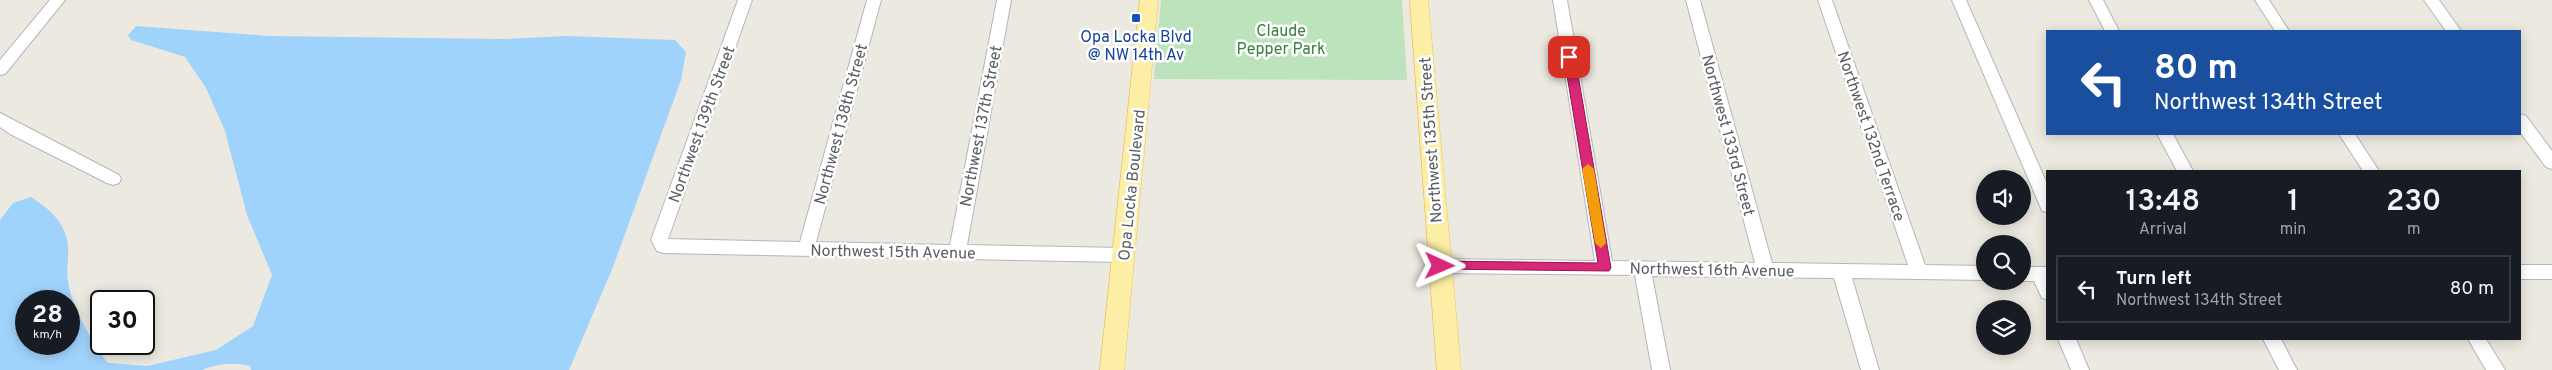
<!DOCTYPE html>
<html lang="en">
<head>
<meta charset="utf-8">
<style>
	body { margin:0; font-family:Overpass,sans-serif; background:#242831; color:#f1f3f6; height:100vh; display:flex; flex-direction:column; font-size:19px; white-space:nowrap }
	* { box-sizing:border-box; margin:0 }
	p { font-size:16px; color:#9ea1a6 }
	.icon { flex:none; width:28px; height:28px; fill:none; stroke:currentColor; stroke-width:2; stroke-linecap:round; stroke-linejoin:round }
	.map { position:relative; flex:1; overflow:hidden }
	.side { position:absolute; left:2046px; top:170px; width:475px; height:170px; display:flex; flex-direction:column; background:#171b24; border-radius:0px; box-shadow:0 2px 12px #0003 }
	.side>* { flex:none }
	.top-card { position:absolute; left:2046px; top:30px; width:475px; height:105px; border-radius:0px; box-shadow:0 2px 12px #0003; background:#1a4fa0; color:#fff; overflow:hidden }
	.buttons { position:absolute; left:1976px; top:170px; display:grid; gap:10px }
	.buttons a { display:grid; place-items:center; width:55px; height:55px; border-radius:50%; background:#171b24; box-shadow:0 2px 12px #0003; font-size:25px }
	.speed { position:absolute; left:15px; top:290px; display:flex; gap:10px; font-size:25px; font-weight:700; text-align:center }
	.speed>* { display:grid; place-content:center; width:65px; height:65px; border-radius:50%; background:#171b24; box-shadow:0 2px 12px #0003; line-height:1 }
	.speed small { font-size:12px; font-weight:400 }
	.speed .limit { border:2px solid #111; border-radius:8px; background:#fff; color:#111 }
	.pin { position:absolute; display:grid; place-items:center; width:42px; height:42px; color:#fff; margin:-21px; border-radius:10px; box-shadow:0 2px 8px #0006 }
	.me { position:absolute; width:55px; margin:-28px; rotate:91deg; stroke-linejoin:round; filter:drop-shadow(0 0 4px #0008) }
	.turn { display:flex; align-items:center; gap:18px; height:105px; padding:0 25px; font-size:22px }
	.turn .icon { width:65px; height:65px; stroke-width:2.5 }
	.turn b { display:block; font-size:35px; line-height:42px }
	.eta { display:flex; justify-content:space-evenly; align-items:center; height:85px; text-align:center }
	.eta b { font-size:30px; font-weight:600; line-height:35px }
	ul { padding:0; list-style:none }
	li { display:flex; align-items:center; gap:15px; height:68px; margin:0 10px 8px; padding:0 15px; border:2px solid #363941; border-radius:0px }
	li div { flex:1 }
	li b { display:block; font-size:19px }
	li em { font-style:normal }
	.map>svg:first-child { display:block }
	.green { fill:#bde3bd }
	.water { fill:#a0d3fc; fill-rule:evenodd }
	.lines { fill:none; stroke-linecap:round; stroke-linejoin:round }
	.minor-casing { stroke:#b3b6bb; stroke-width:2 }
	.major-casing { stroke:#ecc459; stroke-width:1 }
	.minor { fill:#fff; fill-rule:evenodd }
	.major { fill:#fceea5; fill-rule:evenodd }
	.route { fill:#db2777; stroke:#8e194d }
	.slow { fill:#f59e0b }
	.transit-dot { fill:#1a4fb4; stroke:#fff; stroke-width:2 }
	.labels { text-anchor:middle; stroke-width:5; stroke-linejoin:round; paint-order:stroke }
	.park-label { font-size:16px; fill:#37823b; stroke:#fff }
	.transit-label { font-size:16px; fill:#164399; stroke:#fff }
	.street-label { font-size:16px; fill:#595d61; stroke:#fff }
</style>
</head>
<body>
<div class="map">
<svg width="2552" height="370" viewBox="0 0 2552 370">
	<rect width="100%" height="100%" fill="#ece9e0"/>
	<!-- green -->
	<path class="green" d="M 1161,0 L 1402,0 L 1407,80 L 1154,79 Z"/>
	<!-- water -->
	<path class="water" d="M 136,26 L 269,36 L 505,39 L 567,36 L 675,40 L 686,52 L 681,80 L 613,267 L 569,370 L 251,370 L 250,366 C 233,362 218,363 202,370 L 0,370 L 0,220 L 13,203 L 31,197 C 49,209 66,222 68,246 C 69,258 66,270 68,281 C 72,308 92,342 108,363 L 147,366 L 216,350 L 253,326 L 272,275 L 247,215 L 225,131 L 206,88 L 185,57 L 131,40 L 128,35 ZM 26,301 L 69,301 L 69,344 L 26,344 Z"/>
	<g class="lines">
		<defs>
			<path id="minor" d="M 50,0 L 65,0 L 5,74 L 0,75 L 0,60 Z
				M 738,0 L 752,0 L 668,239 L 800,242 L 867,0 L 881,0 L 816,242 L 950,245 L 997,0 L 1011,0 L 967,245 L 1124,248 L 1130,250 L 1132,255 L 1130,260 L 1124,262 L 663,253 L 657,251 L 651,240 Z
				M 1553,0 L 1567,0 L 1612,261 L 1755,263 L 1686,0 L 1700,0 L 1772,263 L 1908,265 L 1818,0 L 1832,0 L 1925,265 L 1985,266 L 1985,280 L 1852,278 L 1879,370 L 1861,370 L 1834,278 L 1652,276 L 1670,370 L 1652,370 L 1635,275 L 1440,273 L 1434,271 L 1431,266 L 1434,261 L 1440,259 L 1595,261 Z
				M 1952,0 L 1966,0 L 2048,186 L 2048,212 L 2042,211 L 2040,206 Z
				M 2089,0 L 2103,0 L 2119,31 L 2105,31 Z
				M 2255,0 L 2269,0 L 2289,31 L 2275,31 Z
				M 2424,0 L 2439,0 L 2461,31 L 2446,31 Z
				M 0,113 L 119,175 L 121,179 L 119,183 L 113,185 L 107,183 L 10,134 L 0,127 Z
				M 2520,114 L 2526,116 L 2552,151 L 2552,169 L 2546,167 L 2520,132 Z
				M 2157,134 L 2173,134 L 2193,171 L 2177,171 Z
				M 2339,134 L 2355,134 L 2379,171 L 2363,171 Z
				M 2520,265 L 2552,265 L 2552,279 L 2520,279 Z
				M 2022,267 L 2048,267 L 2048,300 L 2042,298 L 2034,281 L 2022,281 Z
				M 2058,339 L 2076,339 L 2089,370 L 2071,370 Z
				M 2263,339 L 2281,339 L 2297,370 L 2279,370 Z
				M 2468,339 L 2486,339 L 2505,370 L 2486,370 Z"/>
			<path id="major" d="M 1140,0 L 1158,0 L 1124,370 L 1100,370 Z
				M 1410,0 L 1428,0 L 1461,370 L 1437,370 Z"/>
		</defs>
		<!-- minor casing -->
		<use href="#minor" class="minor-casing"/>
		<!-- major casing -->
		<use href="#major" class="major-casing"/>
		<!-- minor -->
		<use href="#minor" class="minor"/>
		<!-- major -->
		<use href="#major" class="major"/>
	</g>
	<!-- route -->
	<path class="route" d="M 1569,54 L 1575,57 L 1611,268 L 1609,271 L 1436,269 L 1434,266 L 1440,261 L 1598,263 L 1564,57 Z"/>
	<!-- slow -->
	<path class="slow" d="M 1588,164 L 1594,169 L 1606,243 L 1601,248 L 1595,243 L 1582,169 Z"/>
	<!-- markers -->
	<rect class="transit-dot" x="1131" y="13" width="10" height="10" rx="2.5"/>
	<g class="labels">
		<!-- park labels -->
		<g class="park-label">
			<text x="1281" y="36">Claude<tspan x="1281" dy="18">Pepper Park</tspan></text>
		</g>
		<!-- transit labels -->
		<g class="transit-label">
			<text x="1136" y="42">Opa Locka Blvd<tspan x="1136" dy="18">@ NW 14th Av</tspan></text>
		</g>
		<!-- street labels -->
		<g class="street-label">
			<text transform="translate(701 124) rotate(-70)" y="6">Northwest 139th Street</text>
			<text transform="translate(840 124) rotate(-75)" y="6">Northwest 138th Street</text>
			<text transform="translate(980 126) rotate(-79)" y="6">Northwest 137th Street</text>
			<text transform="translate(1729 135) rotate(75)" y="6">Northwest 133rd Street</text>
			<text transform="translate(1872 136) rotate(71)" y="6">Northwest 132nd Terrace</text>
			<text transform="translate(1430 140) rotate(-94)" y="6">Northwest 135th Street</text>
			<text transform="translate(1131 185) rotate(-84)" y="6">Opa Locka Boulevard</text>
			<text transform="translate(893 251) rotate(1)" y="6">Northwest 15th Avenue</text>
			<text transform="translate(1712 269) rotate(1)" y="6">Northwest 16th Avenue</text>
		</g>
	</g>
</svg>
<div class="buttons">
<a><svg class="icon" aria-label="sound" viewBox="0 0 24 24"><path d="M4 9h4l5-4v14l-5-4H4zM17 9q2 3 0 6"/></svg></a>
<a><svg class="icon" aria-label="search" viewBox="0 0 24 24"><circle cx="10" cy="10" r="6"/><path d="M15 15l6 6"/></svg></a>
<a><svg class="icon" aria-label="layers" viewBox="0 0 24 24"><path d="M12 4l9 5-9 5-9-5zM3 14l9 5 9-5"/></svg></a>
</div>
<div class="speed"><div>28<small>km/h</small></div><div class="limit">30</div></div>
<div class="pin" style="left:1569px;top:57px;background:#d93025"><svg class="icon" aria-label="arrive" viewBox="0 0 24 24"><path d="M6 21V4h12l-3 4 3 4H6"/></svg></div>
<svg class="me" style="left:1440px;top:266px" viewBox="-20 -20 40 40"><path d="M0-17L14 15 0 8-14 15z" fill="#db2777" stroke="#fff" stroke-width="4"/></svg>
<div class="top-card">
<div class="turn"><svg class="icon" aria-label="left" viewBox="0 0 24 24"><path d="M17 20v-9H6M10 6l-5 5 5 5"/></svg><div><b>80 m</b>Northwest 134th Street</div></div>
</div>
<section class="side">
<div class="eta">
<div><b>13:48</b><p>Arrival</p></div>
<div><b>1</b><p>min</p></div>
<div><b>230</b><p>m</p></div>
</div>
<ul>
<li><svg class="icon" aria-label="left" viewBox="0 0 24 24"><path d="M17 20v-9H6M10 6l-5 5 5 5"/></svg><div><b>Turn left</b><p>Northwest 134th Street</p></div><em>80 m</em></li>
</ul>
</section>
</div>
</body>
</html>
